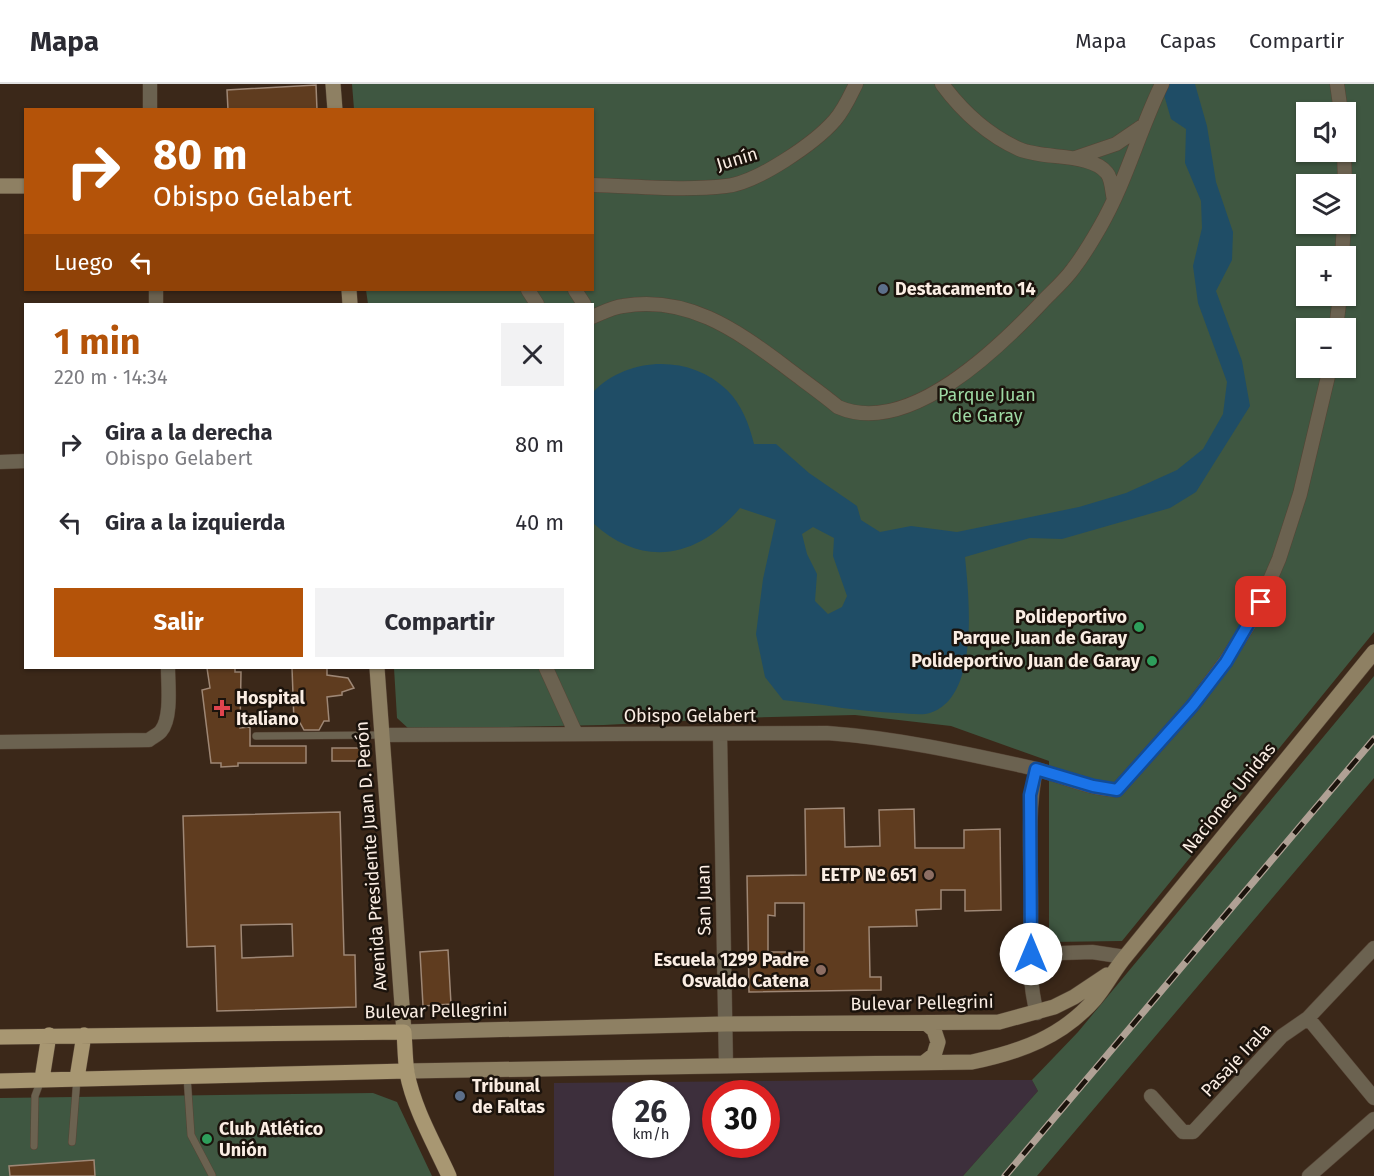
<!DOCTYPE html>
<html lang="es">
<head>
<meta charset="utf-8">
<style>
	body { margin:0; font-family:"Fira Sans",sans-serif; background:#f2f2f3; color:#2b2b33; height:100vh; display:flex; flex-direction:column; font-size:22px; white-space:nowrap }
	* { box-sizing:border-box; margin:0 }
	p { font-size:20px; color:#7c7c81 }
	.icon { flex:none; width:33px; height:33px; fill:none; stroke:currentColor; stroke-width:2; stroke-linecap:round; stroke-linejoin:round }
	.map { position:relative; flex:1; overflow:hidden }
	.side { position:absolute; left:24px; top:219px; width:570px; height:366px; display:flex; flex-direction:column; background:#fff; border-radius:0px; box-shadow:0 2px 4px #0004 }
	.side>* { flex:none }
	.banner { position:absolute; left:24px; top:24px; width:570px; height:183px; border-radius:0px; box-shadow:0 2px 4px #0004; background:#b45309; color:#fff; overflow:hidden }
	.tools { position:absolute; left:1296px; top:18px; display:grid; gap:12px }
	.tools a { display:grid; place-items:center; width:60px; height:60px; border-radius:0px; background:#fff; box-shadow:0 2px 4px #0004; font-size:30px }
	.speed { position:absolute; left:612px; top:996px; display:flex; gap:12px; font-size:30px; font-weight:700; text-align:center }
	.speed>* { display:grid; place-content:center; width:78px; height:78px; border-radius:50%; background:#fff; box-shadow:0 2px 4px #0004; line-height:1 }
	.speed small { font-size:15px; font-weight:400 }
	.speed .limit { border:9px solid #d22; background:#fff; color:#111 }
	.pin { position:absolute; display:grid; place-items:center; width:51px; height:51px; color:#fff; margin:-26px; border-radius:12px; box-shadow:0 3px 9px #0006 }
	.me { position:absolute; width:66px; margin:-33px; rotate:0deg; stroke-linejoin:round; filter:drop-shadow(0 0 4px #0008) }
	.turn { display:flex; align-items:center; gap:21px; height:126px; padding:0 30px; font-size:27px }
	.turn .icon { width:78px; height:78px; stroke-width:2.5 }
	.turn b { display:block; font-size:42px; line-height:51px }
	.then { display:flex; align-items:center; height:57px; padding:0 30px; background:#0003; gap:12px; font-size:22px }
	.round { display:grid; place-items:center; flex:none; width:63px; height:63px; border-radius:0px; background:#f2f2f3 }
	.headline { display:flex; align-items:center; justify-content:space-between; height:102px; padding:0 30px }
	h1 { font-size:36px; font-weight:700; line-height:45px; color:#b45309 }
	.action { display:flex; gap:12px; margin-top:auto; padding:12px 30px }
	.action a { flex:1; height:69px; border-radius:0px; background:#b45309; color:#fff; font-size:24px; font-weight:700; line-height:69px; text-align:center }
	.action a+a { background:#f2f2f3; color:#2b2b33 }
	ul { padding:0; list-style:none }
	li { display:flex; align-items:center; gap:18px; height:78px; padding:0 30px }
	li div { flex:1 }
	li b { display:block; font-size:22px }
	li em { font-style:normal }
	header { display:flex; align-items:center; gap:36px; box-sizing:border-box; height:84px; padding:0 30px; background:#fff; border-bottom:2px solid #e1e1e2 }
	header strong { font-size:28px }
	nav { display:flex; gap:33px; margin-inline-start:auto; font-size:21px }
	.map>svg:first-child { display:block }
	.industrial { fill:#3d2f3c; fill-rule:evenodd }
	.green { fill:#3f5741; fill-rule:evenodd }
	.water { fill:#1f4d66; fill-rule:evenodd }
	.building { fill:#5f3c1f; stroke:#9e8775; stroke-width:1.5; fill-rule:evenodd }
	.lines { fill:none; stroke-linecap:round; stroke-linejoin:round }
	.lane-casing { stroke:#564435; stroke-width:8 }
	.street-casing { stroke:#564435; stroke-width:15 }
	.secondary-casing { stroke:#564435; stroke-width:16 }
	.primary-casing { stroke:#564435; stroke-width:16 }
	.lane { stroke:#6b6250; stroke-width:7 }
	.street { stroke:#6b6250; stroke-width:14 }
	.secondary { stroke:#8e8063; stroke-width:15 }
	.primary { stroke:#a89772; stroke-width:15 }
	.rail-casing { stroke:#b0a195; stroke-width:7 }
	.rail { stroke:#1b130c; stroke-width:4.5; stroke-dasharray:14; stroke-linecap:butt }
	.route-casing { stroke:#114b97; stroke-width:15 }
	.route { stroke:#1a73e8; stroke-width:10 }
	.service-dot { fill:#5c6f8a; stroke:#1b130c; stroke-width:2 }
	.leisure-dot { fill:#2e9e5b; stroke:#1b130c; stroke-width:2 }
	.health-dot { fill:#e0444e; stroke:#1b130c; stroke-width:2 }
	.education-dot { fill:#8d6e63; stroke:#1b130c; stroke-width:2 }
	.labels { text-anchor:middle; stroke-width:5; stroke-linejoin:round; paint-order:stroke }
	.street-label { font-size:18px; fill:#faede3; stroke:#1b130c }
	.poi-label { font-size:18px; font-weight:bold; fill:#faede3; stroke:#1b130c; text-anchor:start }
	.park-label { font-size:18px; fill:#9dd8a3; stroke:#1b130c }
</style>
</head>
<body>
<header>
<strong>Mapa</strong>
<nav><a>Mapa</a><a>Capas</a><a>Compartir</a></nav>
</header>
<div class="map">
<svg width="1374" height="1092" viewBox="0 0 1374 1092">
	<rect width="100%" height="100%" fill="#3b2819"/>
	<!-- industrial -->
	<path class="industrial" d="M 853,996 L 1032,996 L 1038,1007 L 963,1092 L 554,1092 L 554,999 ZM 626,1010 L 676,1010 L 676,1060 L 626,1060 ZM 716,1010 L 766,1010 L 766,1060 L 716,1060 Z"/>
	<!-- green -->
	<path class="green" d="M 352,0 L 1374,0 L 1374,548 L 1122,857 L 1049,858 L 1049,677 L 951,642 L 855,631 L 737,634 L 604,641 L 409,645 L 397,634 L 394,584 L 592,584 L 592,220 L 368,220 L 366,206 L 592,206 L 592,26 L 354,25 ZM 1306,28 L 1346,28 L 1346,68 L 1306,68 ZM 1306,100 L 1346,100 L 1346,140 L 1306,140 ZM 1306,172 L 1346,172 L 1346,212 L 1306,212 ZM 1306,244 L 1346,244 L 1346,284 L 1306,284 Z
		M 1374,592 L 1374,694 L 1037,1092 L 963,1092 L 1038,1007 L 1032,996 L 1078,948 Z
		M 373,1009 L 397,1018 L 432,1092 L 0,1092 L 0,1014 Z"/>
	<!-- water -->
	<path class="water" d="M 1153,0 L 1195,0 L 1207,42 L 1216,98 L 1233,148 L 1232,176 L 1216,207 L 1242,277 L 1250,322 L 1196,408 L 1170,424 L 1062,455 L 1030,454 L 965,473 C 969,513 981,620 925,630 C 917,631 906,629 898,629 C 859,628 822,620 783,616 L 765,593 L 756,550 L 763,495 L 776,436 L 740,424 C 698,474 643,485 593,439 L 593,308 C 628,272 690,270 727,306 C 742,321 749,340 754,360 L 776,360 L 809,389 L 857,422 L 861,436 L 880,448 L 911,442 L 957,448 L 1079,423 L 1126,409 L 1177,386 L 1203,365 L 1223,330 L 1227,298 L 1198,219 L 1193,182 L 1202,144 L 1201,117 L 1185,79 L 1186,45 L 1171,35 L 1162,4 ZM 813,443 L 834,454 L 833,472 L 847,512 L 842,523 L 828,530 L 815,517 L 817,490 L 807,470 L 802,450 Z"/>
	<!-- building -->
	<path class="building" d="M 316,1 L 317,26 L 228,26 L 227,6 Z
		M 207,584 L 235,584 L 235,588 L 241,588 L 240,644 L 250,643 L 250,662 L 306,662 L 306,679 L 238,679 L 238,682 L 221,683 L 221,679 L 211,679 L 202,606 L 210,604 Z
		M 292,584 L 327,584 L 327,591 L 348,594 L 354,604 L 342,608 L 342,611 L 327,613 L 329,637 L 324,637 L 319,646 L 304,646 L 299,637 L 294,637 Z
		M 332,664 L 367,664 L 367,677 L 332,677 Z
		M 844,724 L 845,763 L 880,762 L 879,726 L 914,725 L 915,764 L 964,764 L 964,746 L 1000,745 L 1001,826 L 965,827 L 965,806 L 941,806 L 941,825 L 916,826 L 917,842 L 869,843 L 870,893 L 881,893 L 881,906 L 749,908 L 747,792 L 806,791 L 805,725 ZM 775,819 L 804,819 L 804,868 L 768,868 L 768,831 L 775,832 Z
		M 340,728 L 344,871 L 355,871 L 356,923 L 217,927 L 215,862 L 187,863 L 183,732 ZM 292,840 L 293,872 L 242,874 L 241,841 Z
		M 448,866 L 451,920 L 423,922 L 420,868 Z
		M 94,1076 L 95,1092 L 10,1092 L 9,1082 Z"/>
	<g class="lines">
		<defs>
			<path id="lane" d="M 256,652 L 382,651
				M 187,992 L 191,1051 L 212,1091
				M 72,1058 L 77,994
				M 34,1062 L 35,1012 L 41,996"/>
			<path id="street" d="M 150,0 L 150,26
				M 942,0 C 962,27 988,51 1019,65 C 1044,76 1090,68 1107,89 C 1112,95 1112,108 1114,116
				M 1337,0 L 1341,28
				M 1344,68 L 1345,100
				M 1075,74 L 1116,60 L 1144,41
				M 592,101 C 636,102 683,107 726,102 C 757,99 815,59 835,36 C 844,26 850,12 856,0
				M 1342,172 L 1344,140
				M 156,206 L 156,220
				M 528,206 L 537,220
				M 575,206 L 584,220
				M 592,233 C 602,229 613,223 623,222 C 686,211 735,245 783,281 C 801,295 820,308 838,323 C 909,354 1001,262 1045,215 C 1055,205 1065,196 1073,185 C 1083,172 1092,157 1100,143 C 1126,98 1139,47 1162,0
				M 1336,244 L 1340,212
				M 0,378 L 26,377
				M 546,584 L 576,650
				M 720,650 L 726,982
				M 382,651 L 827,649 C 897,654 964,669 1032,684 C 1060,691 1088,705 1117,706 L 1193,621 L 1225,578 L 1255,531 L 1279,475 L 1300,410 L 1330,284
				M 0,658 L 149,656 C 152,653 158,651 161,647 C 172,634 168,600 168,584
				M 1036,685 C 1027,729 1031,774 1031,819 C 1031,855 1027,894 1037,929
				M 1031,870 L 1092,868 L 1125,873
				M 1308,934 L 1374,1014
				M 1151,1012 L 1183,1048 L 1193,1048 L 1282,952 L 1308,934 L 1374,864
				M 1309,1092 L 1374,1035"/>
			<path id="secondary" d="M 333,0 L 335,26
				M 0,102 L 26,102
				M 349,206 L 350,220
				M 377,584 L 404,948 L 725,940 L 999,938 L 1054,923 L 1074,913 L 1107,891
				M 925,978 L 934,971 L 938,958 L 934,946 L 926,939
				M 407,987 L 972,978 C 1020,968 1062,953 1095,915 C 1106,902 1114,886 1125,873 L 1374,568"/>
			<path id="primary" d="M 0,953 L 404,948 C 405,961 405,976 407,989 C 414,1025 434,1059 449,1092
				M 77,994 L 84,951
				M 42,995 L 49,951
				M 0,997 L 407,987"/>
		</defs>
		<!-- lane casing -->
		<use href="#lane" class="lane-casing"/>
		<!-- street casing -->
		<use href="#street" class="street-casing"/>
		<!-- secondary casing -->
		<use href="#secondary" class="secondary-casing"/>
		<!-- primary casing -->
		<use href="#primary" class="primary-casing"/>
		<!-- lane -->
		<use href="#lane" class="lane"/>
		<!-- street -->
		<use href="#street" class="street"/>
		<!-- secondary -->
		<use href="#secondary" class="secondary"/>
		<!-- primary -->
		<use href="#primary" class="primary"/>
		<defs>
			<path id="rail" d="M 1005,1092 L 1374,655"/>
		</defs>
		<!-- rail casing -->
		<use href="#rail" class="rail-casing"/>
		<!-- rail -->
		<use href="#rail" class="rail"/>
	</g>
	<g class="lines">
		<defs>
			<path id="route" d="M 1031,870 L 1030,711 L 1036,685 L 1093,702 L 1117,706 L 1193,621 L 1226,578 L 1261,518"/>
		</defs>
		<!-- route casing -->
		<use href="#route" class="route-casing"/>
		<!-- route -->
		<use href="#route" class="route"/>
	</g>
	<!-- markers -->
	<g class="service-dot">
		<circle cx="883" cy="205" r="6"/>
		<circle cx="460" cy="1012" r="6"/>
	</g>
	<g class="leisure-dot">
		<circle cx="1139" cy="543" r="6"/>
		<circle cx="1152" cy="577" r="6"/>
		<circle cx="207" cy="1055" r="6"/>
	</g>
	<path class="health-dot" d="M219 615h6v6h6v6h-6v6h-6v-6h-6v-6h6z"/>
	<g class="education-dot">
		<circle cx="929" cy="791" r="6"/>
		<circle cx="821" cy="886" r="6"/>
	</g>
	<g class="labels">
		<!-- street labels -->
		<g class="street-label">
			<text transform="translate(737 75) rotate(-17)" y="6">Junín</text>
			<text x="690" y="638">Obispo Gelabert</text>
			<text transform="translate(1229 714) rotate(-51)" y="6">Naciones Unidas</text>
			<text transform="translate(371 772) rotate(-94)" y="6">Avenida Presidente Juan D. Perón</text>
			<text transform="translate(704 816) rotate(-91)" y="6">San Juan</text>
			<text transform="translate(922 919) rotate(-1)" y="6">Bulevar Pellegrini</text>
			<text transform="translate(436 927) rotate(-1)" y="6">Bulevar Pellegrini</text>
			<text transform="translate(1236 976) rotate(-47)" y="6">Pasaje Irala</text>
		</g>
		<!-- poi labels -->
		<g class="poi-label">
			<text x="895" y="211">Destacamento 14</text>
			<text x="1127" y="539" text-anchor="end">Polideportivo<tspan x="1127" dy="21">Parque Juan de Garay</tspan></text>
			<text x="1140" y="583" text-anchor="end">Polideportivo Juan de Garay</text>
			<text x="236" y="620">Hospital<tspan x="236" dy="21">Italiano</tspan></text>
			<text x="917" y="797" text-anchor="end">EETP Nº 651</text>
			<text x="809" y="882" text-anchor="end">Escuela 1299 Padre<tspan x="809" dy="21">Osvaldo Catena</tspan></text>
			<text x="472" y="1008">Tribunal<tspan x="472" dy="21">de Faltas</tspan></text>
			<text x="219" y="1051">Club Atlético<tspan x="219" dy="21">Unión</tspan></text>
		</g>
		<!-- park labels -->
		<g class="park-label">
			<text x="987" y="317">Parque Juan<tspan x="987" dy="21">de Garay</tspan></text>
		</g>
	</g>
</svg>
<div class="tools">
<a><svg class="icon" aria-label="sound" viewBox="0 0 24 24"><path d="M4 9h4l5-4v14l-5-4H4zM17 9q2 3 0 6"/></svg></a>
<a><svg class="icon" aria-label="layers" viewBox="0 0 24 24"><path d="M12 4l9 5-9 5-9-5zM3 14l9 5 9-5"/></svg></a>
<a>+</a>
<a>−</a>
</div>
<div class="speed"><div>26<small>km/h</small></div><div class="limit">30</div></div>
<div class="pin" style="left:1261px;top:518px;background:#d93025"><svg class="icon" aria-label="arrive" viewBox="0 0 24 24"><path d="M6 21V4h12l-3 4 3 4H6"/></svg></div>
<svg class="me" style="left:1031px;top:870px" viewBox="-20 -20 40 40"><circle r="19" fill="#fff"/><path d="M0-13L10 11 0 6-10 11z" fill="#1a73e8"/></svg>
<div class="banner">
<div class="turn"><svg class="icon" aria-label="right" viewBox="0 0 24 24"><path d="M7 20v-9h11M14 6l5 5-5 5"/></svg><div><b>80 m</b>Obispo Gelabert</div></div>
<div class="then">Luego<svg class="icon" aria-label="left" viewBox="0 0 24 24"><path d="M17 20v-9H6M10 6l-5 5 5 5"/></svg></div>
</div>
<section class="side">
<div class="headline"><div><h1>1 min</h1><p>220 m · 14:34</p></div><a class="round"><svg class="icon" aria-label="close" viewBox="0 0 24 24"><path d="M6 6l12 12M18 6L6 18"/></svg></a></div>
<ul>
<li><svg class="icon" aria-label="right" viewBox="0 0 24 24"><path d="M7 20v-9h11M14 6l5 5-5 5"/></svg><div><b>Gira a la derecha</b><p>Obispo Gelabert</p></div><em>80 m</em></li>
<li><svg class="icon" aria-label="left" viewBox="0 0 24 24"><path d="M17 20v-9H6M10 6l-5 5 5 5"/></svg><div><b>Gira a la izquierda</b></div><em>40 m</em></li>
</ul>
<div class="action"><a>Salir</a><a>Compartir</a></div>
</section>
</div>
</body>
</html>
